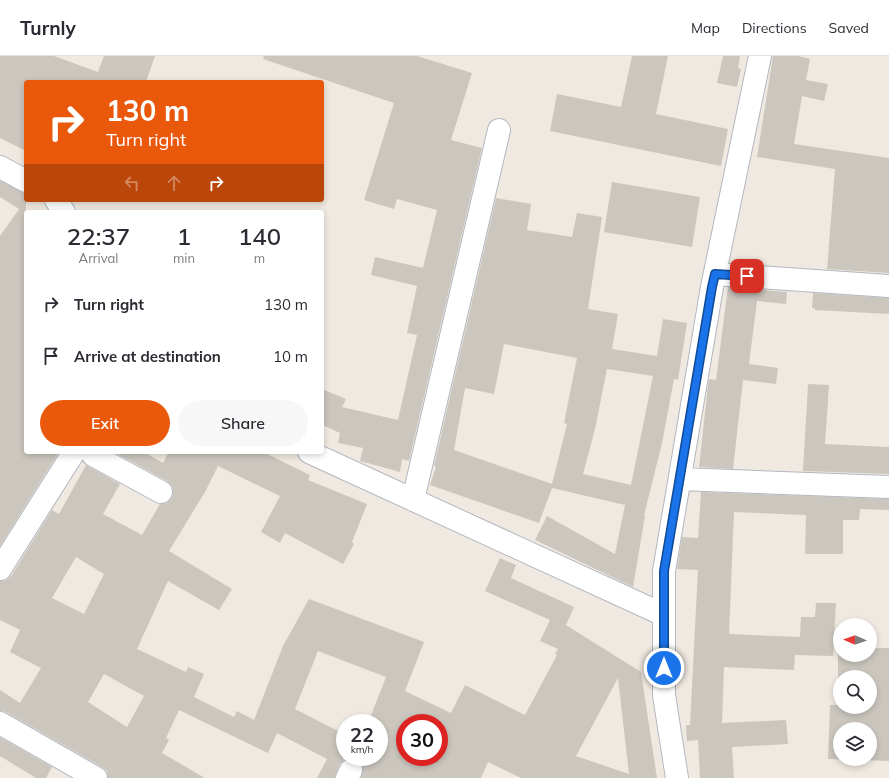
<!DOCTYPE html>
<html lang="en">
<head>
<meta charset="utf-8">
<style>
	body { margin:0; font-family:Mulish,sans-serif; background:#f7f7f7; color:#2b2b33; height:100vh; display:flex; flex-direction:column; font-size:15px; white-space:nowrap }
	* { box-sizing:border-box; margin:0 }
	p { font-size:13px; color:#7c7c81 }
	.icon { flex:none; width:22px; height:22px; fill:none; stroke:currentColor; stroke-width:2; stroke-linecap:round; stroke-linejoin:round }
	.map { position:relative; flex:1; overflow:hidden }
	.panel { position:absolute; left:24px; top:154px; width:300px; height:244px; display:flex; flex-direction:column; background:#fff; border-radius:4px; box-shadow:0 2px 6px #0003 }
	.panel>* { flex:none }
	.guide { position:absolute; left:24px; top:24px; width:300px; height:122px; border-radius:4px; box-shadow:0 2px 6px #0003; background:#ea580c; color:#fff; overflow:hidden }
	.needle { width:26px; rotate:272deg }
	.controls { position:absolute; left:833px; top:562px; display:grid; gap:8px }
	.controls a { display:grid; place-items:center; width:44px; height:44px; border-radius:50%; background:#fff; box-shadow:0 2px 6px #0003; font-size:20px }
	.speed { position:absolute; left:336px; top:658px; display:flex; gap:8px; font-size:20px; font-weight:700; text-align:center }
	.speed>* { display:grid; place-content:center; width:52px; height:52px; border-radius:50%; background:#fff; box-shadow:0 2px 6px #0003; line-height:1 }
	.speed small { font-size:10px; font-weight:400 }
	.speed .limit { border:6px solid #d22; background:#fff; color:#111 }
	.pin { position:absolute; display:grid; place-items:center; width:34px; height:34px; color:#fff; margin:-17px; border-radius:8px; box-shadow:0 2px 6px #0006 }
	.me { position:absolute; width:44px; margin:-22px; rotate:0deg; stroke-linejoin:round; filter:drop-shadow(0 0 3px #0008) }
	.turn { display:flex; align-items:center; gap:14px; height:84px; padding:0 16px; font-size:18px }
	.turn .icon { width:52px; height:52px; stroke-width:2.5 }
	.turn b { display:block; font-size:28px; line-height:34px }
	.lanes { display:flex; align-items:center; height:38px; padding:0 16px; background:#0003; justify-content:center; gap:20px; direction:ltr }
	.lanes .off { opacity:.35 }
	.eta { display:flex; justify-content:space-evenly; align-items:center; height:68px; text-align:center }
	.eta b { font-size:24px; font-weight:600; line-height:28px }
	.cta { display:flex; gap:8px; margin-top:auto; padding:8px 16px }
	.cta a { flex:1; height:46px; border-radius:24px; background:#ea580c; color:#fff; font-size:16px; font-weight:600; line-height:46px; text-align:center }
	.cta a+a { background:#f7f7f7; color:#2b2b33 }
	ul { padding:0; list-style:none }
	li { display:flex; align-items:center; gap:12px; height:52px; padding:0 16px }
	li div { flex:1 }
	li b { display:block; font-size:15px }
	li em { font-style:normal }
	header { display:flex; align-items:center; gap:24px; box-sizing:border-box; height:56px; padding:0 20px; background:#fff; border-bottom:1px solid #e1e1e2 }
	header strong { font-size:19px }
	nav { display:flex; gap:22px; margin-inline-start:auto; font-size:14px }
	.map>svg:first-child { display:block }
	.building { fill:#cbc7bf; fill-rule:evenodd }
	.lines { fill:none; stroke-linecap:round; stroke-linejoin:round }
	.minor-casing { stroke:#b4b7c1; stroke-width:24 }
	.minor { stroke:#fff; stroke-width:22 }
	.route-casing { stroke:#114b97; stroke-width:10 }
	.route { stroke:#1a73e8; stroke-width:7 }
</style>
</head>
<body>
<header>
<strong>Turnly</strong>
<nav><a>Map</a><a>Directions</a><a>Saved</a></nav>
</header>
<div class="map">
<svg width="889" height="722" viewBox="0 0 889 722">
	<rect width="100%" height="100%" fill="#efe9e1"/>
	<!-- building -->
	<path class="building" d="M 0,0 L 54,0 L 98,16 L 104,0 L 155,0 L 146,26 L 26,26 L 26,95 L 0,82 Z
		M 264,0 L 417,0 L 472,17 L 451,84 L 482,92 L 409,405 L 402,403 L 400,416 L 360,405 L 363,392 L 338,387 L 340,377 L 322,369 L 322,333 L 346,343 L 342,351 L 398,364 L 417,279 L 407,277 L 417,230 L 371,219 L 375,201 L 423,212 L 437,154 L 397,143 L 394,153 L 364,144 L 394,47 L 263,3 Z
		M 632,0 L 668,0 L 656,58 L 728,73 L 721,110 L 550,75 L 557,38 L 621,51 Z
		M 723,0 L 740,0 L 738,12 L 741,13 L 737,31 L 717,27 Z
		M 773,0 L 798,0 L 810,3 L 806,24 L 828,28 L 824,45 L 802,40 L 794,88 L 889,102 L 889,217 L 827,213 L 835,113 L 757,101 Z
		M 0,125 L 26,137 L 26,396 L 59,396 L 0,490 L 0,180 L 19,153 L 0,141 Z
		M 612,126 L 700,141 L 692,191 L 604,176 Z
		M 496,142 L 531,148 L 527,174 L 572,181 L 577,157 L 602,161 L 588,253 L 618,258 L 612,293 L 657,300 L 663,263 L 687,267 L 678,324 L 674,323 L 662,387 L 644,459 L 645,460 L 633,531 L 535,484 L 547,460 L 615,498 L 625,449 L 552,432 L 539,467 L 430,429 L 436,411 L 434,410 ZM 504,288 L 577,302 L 564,367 L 567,368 L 552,428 L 454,394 L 465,332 L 494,338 ZM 607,313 L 653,320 L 631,429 L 583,418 L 595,373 Z
		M 728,231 L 787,236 L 786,248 L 757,245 L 749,308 L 778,312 L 776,328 L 743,324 L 733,413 L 699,411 L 708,329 L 709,323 L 716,324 Z
		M 813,237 L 889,242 L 889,258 L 815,254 L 815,252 L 812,252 Z
		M 808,328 L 829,329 L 825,388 L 889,391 L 889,418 L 803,415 Z
		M 114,396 L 144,396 L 163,407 L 169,396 L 263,396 L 310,419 L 308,424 L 367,448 L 352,486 L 354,488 L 343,508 L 285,477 L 280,487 L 261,476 L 280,440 L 218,410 L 205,436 L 169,495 L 232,533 L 219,554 L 168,525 L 137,593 L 186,616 L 188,611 L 204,618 L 194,641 L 234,661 L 237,655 L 254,664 L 283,590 L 309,543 L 424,586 L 405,635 L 451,657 L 465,629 L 525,659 L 557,599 L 555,598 L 558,593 L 540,585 L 550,564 L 485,535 L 500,502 L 516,509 L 511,522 L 574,551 L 566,569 L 641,616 L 657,722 L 521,722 L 488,706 L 481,722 L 361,722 L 363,714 L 362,707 L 357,703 L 351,702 L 344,703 L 340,708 L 335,722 L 317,722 L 327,703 L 277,677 L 268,697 L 179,654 L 166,682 L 169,684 L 162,697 L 205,722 L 108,722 L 107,715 L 102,711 L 6,656 L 0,655 L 0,634 L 20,647 L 41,612 L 10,596 L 20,574 L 0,564 L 0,525 L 6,524 L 11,520 L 52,454 L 59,458 L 86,409 L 120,428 L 103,458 L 142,479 L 160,448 L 167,447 L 172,442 L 173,436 L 172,430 L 167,425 ZM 76,501 L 104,518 L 84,558 L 52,542 ZM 318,595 L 386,621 L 368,667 L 379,667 L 379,701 L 345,701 L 345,667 L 340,676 L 295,653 ZM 104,618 L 144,640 L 127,671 L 88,646 ZM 618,622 L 629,718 L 576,700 ZM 405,667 L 439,667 L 439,701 L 405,701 Z
		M 701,436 L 889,443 L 889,454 L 860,453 L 859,464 L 843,464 L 843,498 L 805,498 L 806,459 L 734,456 L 729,578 L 800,581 L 801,561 L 815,561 L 816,547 L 836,547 L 833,600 L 795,599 L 794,614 L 724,611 L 722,667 L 786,664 L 788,688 L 732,691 L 734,722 L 700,722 L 698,684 L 687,685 L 686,669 L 690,669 L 698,514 L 677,513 L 682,481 L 698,482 Z
		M 838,592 L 840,592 L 840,599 L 870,599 L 870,592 L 889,592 L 889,705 L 828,703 L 830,649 L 838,649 ZM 840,621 L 870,621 L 870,651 L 840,651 ZM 840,673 L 870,673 L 870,703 L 840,703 Z
		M 0,681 L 52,711 L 46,722 L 36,722 L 0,700 Z"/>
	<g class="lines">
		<defs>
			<path id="minor" d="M 0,111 L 26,125
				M 56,144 L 64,156
				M 715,218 L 889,230
				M 309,396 L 664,559
				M 93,399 L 161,436
				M 680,423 L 889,431
				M 413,444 L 499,74
				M 0,513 L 74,396
				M 0,667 L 96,722
				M 347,722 L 351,714
				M 677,722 L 664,639 L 664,515 L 712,231 L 760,0"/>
		</defs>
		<!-- minor casing -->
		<use href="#minor" class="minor-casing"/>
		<!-- minor -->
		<use href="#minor" class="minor"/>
	</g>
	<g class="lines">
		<defs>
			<path id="route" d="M 664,612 L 664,515 L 712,231 L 715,218 L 747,220"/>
		</defs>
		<!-- route casing -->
		<use href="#route" class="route-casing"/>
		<!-- route -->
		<use href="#route" class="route"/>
	</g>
</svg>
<div class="controls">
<a><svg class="needle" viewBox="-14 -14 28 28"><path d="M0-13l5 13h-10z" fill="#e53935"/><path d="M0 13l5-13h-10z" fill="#7c7c81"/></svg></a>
<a><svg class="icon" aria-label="search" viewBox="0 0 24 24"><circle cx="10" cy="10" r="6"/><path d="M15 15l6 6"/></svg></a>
<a><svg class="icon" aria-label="layers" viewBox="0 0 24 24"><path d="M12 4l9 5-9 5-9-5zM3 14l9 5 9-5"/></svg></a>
</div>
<div class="speed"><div>22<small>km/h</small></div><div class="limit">30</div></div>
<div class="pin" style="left:747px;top:220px;background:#d93025"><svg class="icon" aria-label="arrive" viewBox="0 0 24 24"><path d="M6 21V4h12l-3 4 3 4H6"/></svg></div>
<svg class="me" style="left:664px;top:612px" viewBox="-20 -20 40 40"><circle r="17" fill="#1a73e8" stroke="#fff" stroke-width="3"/><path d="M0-11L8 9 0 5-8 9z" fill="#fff"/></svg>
<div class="guide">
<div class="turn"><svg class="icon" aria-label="right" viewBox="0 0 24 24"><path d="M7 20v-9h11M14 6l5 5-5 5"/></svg><div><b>130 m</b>Turn right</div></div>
<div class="lanes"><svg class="icon off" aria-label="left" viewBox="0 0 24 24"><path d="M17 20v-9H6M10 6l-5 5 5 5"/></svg><svg class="icon off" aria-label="ahead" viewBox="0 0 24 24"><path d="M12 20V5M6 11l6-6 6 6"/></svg><svg class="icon" aria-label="right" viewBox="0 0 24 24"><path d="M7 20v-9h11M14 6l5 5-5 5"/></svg></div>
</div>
<section class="panel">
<div class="eta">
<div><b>22:37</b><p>Arrival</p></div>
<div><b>1</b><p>min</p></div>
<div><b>140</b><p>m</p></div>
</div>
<ul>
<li><svg class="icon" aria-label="right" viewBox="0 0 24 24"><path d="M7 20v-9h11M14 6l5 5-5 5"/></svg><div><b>Turn right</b></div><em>130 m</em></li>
<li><svg class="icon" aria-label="arrive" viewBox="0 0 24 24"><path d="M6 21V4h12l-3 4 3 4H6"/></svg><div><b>Arrive at destination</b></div><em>10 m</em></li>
</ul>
<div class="cta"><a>Exit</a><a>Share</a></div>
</section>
</div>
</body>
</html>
